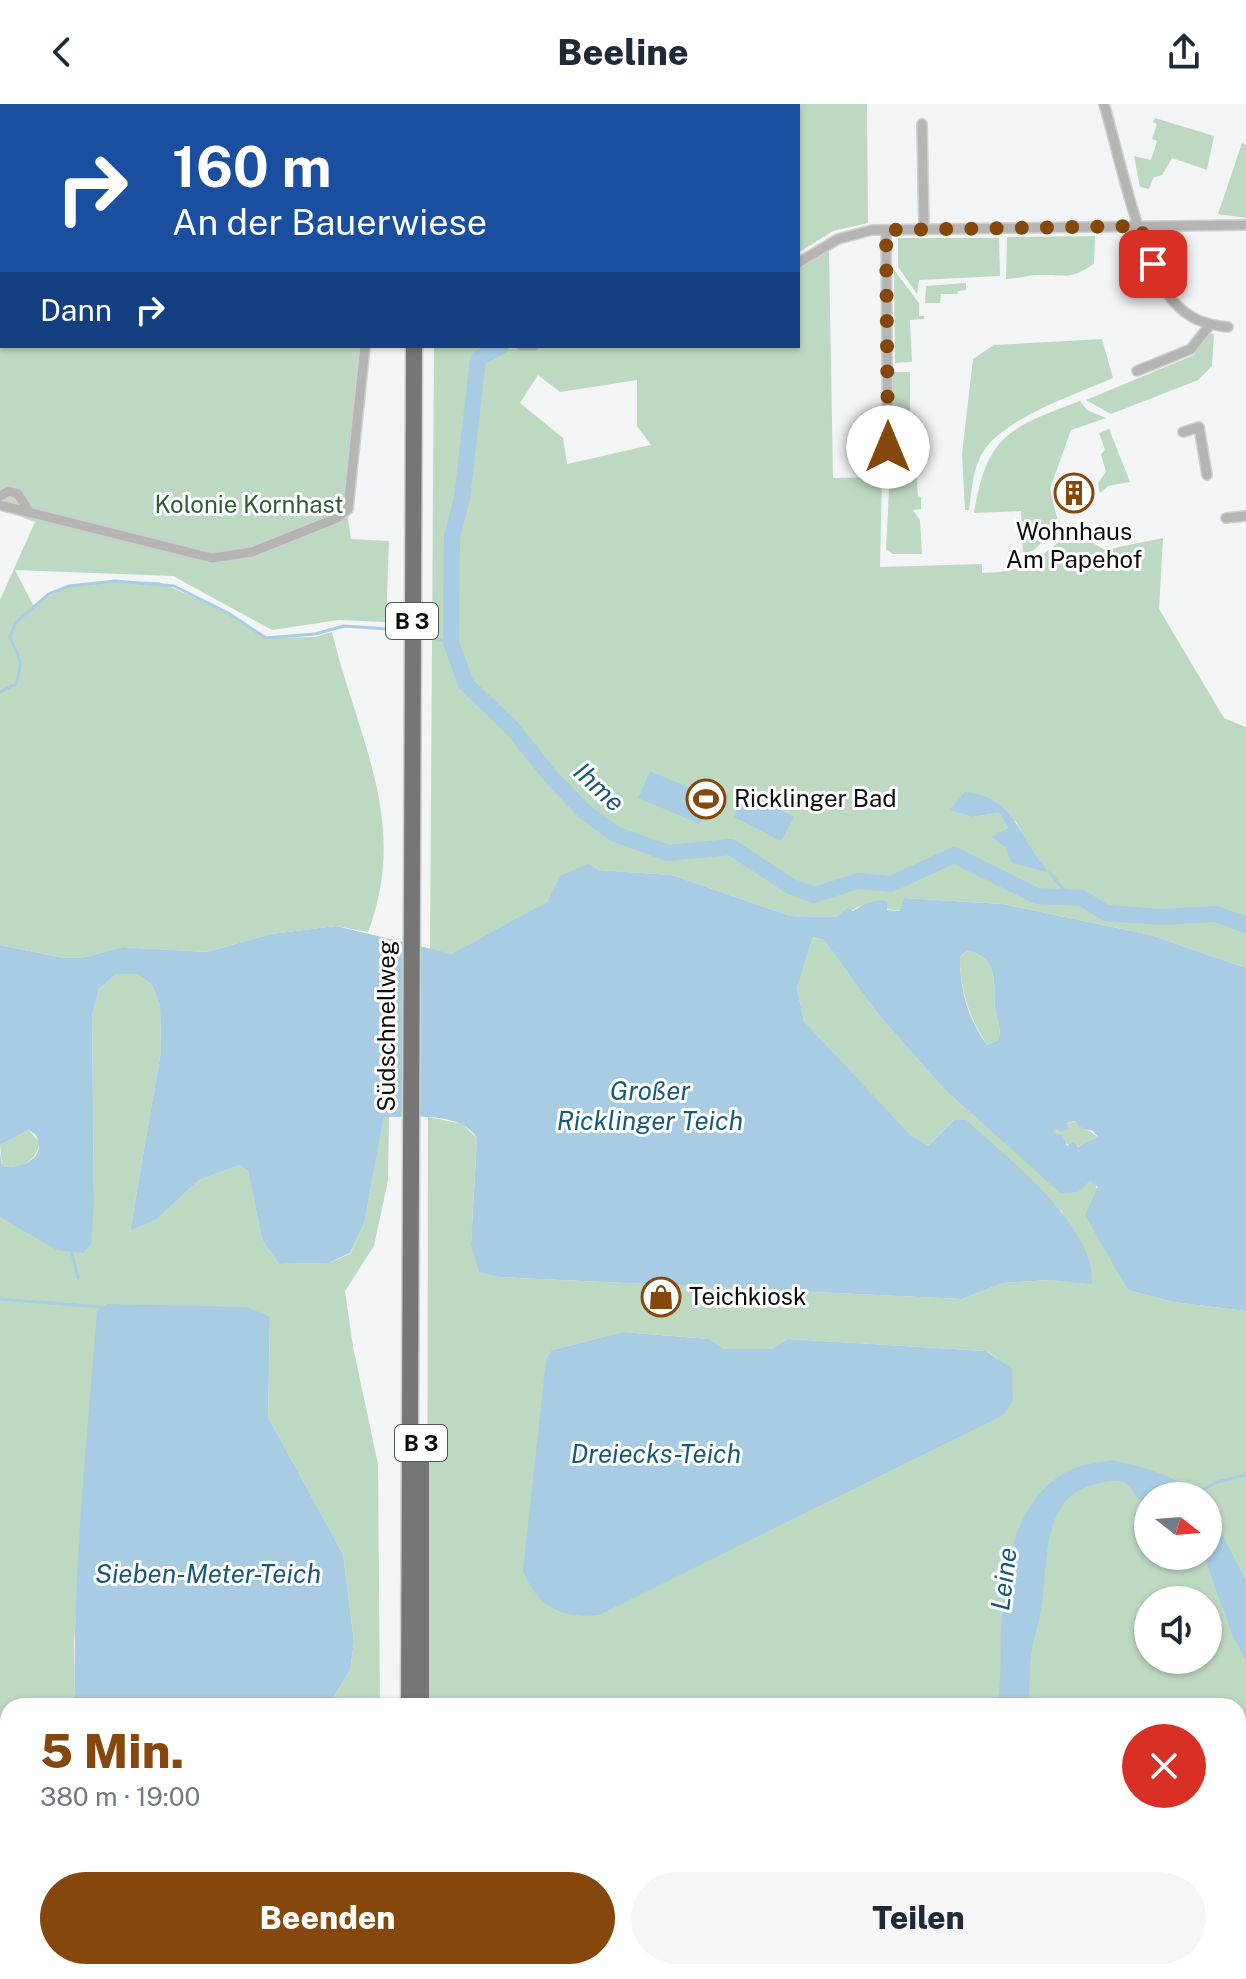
<!DOCTYPE html>
<html lang="de">
<head>
<meta charset="utf-8">
<style>
	body { margin:0; font-family:"Public Sans",sans-serif; background:#f6f6f7; color:#1f2937; height:100vh; display:flex; flex-direction:column; font-size:30px; white-space:nowrap }
	* { box-sizing:border-box; margin:0 }
	p { font-size:26px; color:#747a83 }
	.icon { flex:none; width:44px; height:44px; fill:none; stroke:currentColor; stroke-width:2; stroke-linecap:round; stroke-linejoin:round }
	.map { position:relative; flex:1; overflow:hidden }
	.details { position:absolute; left:0px; top:1594px; width:1246px; height:282px; display:flex; flex-direction:column; background:#fff; border-radius:24px 24px 0 0; box-shadow:0 2px 6px #0004 }
	.details>* { flex:none }
	.guide { position:absolute; left:0px; top:0px; width:800px; height:244px; box-shadow:0 2px 6px #0004; background:#1a4fa0; color:#fff; overflow:hidden }
	.needle { width:52px; rotate:107deg }
	.tools { position:absolute; left:1134px; top:1378px; display:grid; gap:16px }
	.tools a { display:grid; place-items:center; width:88px; height:88px; border-radius:50%; background:#fff; box-shadow:0 2px 6px #0004; font-size:40px }
	.pin { position:absolute; display:grid; place-items:center; width:68px; height:68px; color:#fff; margin:-34px; border-radius:16px; box-shadow:0 4px 12px #0006 }
	.me { position:absolute; width:88px; margin:-44px; rotate:0deg; stroke-linejoin:round; filter:drop-shadow(0 0 6px #0008) }
	.turn { display:flex; align-items:center; gap:28px; height:168px; padding:0 40px; font-size:36px }
	.turn .icon { width:104px; height:104px; stroke-width:2.5 }
	.turn b { display:block; font-size:56px; line-height:68px }
	.then { display:flex; align-items:center; height:76px; padding:0 40px; background:#0003; gap:16px; font-size:30px }
	.round { display:grid; place-items:center; flex:none; width:84px; height:84px; border-radius:42px; background:#f6f6f7 }
	.head { display:flex; align-items:center; justify-content:space-between; height:136px; padding:0 40px }
	h1 { font-size:48px; font-weight:800; line-height:60px; color:#85470b }
	.primary-button { display:flex; gap:16px; margin-top:auto; padding:16px 40px }
	.primary-button a { flex:1; height:92px; border-radius:48px; background:#85470b; color:#fff; font-size:32px; font-weight:800; line-height:92px; text-align:center }
	.primary-button a+a { background:#f6f6f7; color:#1f2937 }
	header { display:flex; justify-content:space-between; align-items:center; height:104px; padding:0 40px; background:#fff; font-size:36px; font-weight:800 }
	.map>svg:first-child { display:block }
	.green { fill:#bed9c1; fill-rule:evenodd }
	.water { fill:#a7cce3; fill-rule:evenodd }
	.lines { fill:none; stroke-linecap:round; stroke-linejoin:round }
	.stream { stroke:#a7cce3; stroke-width:3 }
	.river { stroke:#a7cce3; stroke-width:16 }
	.minor-casing { stroke:#cecfd0; stroke-width:12 }
	.trunk-casing { stroke:#cecfd0; stroke-width:19 }
	.minor { stroke:#b5b5b4; stroke-width:9 }
	.trunk { stroke:#767676; stroke-width:16 }
	.rail-casing { stroke:#4a4b4b; stroke-width:6 }
	.rail { stroke:#fff; stroke-width:3; stroke-dasharray:9; stroke-linecap:butt }
	.route { stroke:#85470b; stroke-width:14; stroke-dasharray:0 25.2 }
	.labels { text-anchor:middle; stroke-width:6; stroke-linejoin:round; paint-order:stroke }
	.shield { fill:#fff; stroke:#545555; stroke-width:2 }
	.shield-label { font-size:22px; font-weight:bold; fill:#0b0c0c }
	.park-label { font-size:24px; fill:#2f5d37; stroke:#fff }
	.poi-label { font-size:24px; fill:#0b0c0c; stroke:#fff; text-anchor:start }
	.street-label { font-size:24px; fill:#0b0c0c; stroke:#fff }
	.water-label { font-size:26px; font-style:italic; fill:#195978; stroke:#fff }
</style>
</head>
<body>
<header><svg class="icon" aria-label="back" viewBox="0 0 24 24"><path d="M15 5l-7 7 7 7"/></svg>Beeline<svg class="icon" aria-label="share" viewBox="0 0 24 24"><path d="M12 15V3M7 8l5-5 5 5M5 13v7h14v-7"/></svg></header>
<div class="map">
<svg width="1246" height="1875" viewBox="0 0 1246 1875">
	<rect width="100%" height="100%" fill="#f3f4f5"/>
	<!-- green -->
	<path class="green" d="M 0,0 L 236,0 L 237,2 L 2,2 L 0,52 Z
		M 248,0 L 435,0 L 434,2 Z
		M 487,0 L 658,0 L 658,2 L 487,2 Z
		M 724,0 L 867,0 L 868,119 L 833,127 L 798,149 L 798,2 Z
		M 1155,14 L 1214,32 L 1207,66 L 1172,54 L 1162,71 L 1153,74 L 1149,85 L 1140,83 L 1134,52 L 1151,56 L 1157,37 L 1152,35 L 1157,20 L 1153,18 Z
		M 1242,39 L 1246,41 L 1246,114 L 1218,110 Z
		M 0,58 L 2,242 L 361,242 L 346,401 L 351,435 L 389,437 L 386,518 L 338,516 L 272,526 L 173,472 L 15,466 L 33,501 L 69,482 L 115,477 L 159,478 L 228,509 L 266,534 L 315,533 L 332,528 C 357,633 410,718 368,828 L 336,822 L 271,830 L 206,848 L 122,843 L 86,853 L 64,854 L 0,841 L 0,496 L 35,418 L 0,405 Z
		M 1095,132 L 1094,160 C 1068,177 1066,170 1038,171 C 1027,171 1018,175 1006,175 L 1007,133 Z
		M 898,134 L 999,134 L 1000,172 L 919,176 L 917,190 L 898,163 Z
		M 829,147 L 833,374 L 882,373 L 880,463 L 982,460 L 982,469 C 1035,468 1034,453 1074,428 L 1105,446 L 1163,434 L 1159,505 L 1224,614 L 1246,623 L 1246,864 L 1151,831 L 1003,800 L 904,794 L 901,807 L 887,805 L 888,798 L 872,797 L 837,813 L 790,812 L 672,771 L 597,766 L 562,771 L 547,798 L 499,827 L 452,850 L 430,846 L 434,242 C 478,242 519,248 562,242 L 798,242 L 798,165 ZM 538,271 L 560,288 L 637,276 L 637,322 L 651,341 L 567,360 L 563,334 L 520,299 ZM 965,689 L 1016,718 L 1037,756 L 1048,767 L 992,734 L 1008,724 L 999,709 L 971,713 L 951,706 Z
		M 894,166 L 919,199 L 919,212 L 924,212 L 924,215 L 910,216 L 912,258 L 895,259 Z
		M 966,179 L 966,186 L 958,187 L 957,190 L 941,190 L 940,199 L 925,199 L 926,182 Z
		M 1209,229 L 1214,230 L 1212,262 L 1198,276 L 1111,310 L 1086,296 L 1194,251 Z
		M 1102,235 L 1113,274 C 1076,290 1014,311 988,341 C 973,358 972,385 969,406 L 965,406 L 962,350 L 973,255 L 994,241 Z
		M 892,268 L 910,268 L 910,309 L 899,332 L 892,333 Z
		M 1080,297 L 1087,306 L 1106,314 L 1071,326 L 1050,385 L 1059,422 L 1034,446 L 1023,450 L 1021,407 L 974,409 C 987,331 1008,324 1080,297 Z
		M 1109,325 L 1130,378 L 1108,382 L 1100,389 L 1098,379 L 1106,368 L 1101,350 L 1105,346 L 1099,329 Z
		M 910,328 L 915,345 L 918,392 L 921,393 L 921,405 L 913,406 L 920,416 L 922,450 L 893,450 L 886,445 L 891,346 Z
		M 813,833 L 824,836 L 877,909 L 944,985 L 1060,1088 L 1077,1088 L 1090,1077 L 1095,1079 L 1128,1186 L 1173,1198 L 1246,1207 L 1246,1815 L 1238,1818 L 1238,1602 L 427,1602 L 428,1013 L 462,1020 L 477,1034 L 471,1140 L 498,1173 L 962,1195 L 1003,1179 L 1048,1176 L 1092,1179 L 1062,1108 L 967,1016 L 954,1016 L 928,1042 L 910,1032 L 804,917 L 797,884 ZM 623,1228 L 709,1235 L 723,1245 L 772,1245 L 788,1235 L 986,1247 C 1012,1261 1020,1283 1005,1310 L 552,1246 ZM 1148,1392 L 1208,1392 L 1208,1452 L 1148,1452 ZM 1148,1496 L 1208,1496 L 1208,1556 L 1148,1556 Z
		M 967,846 C 1000,855 993,879 995,904 C 996,916 1003,925 998,936 L 987,941 C 969,913 960,886 960,853 Z
		M 116,870 L 137,870 L 152,881 L 160,902 L 161,947 L 130,1127 L 156,1116 L 199,1076 L 240,1061 L 248,1065 L 262,1136 L 279,1160 L 328,1159 L 350,1150 L 364,1120 L 384,1012 L 389,1013 L 388,1076 L 374,1142 L 345,1187 L 353,1243 L 378,1360 L 380,1602 L 328,1602 L 350,1566 L 354,1538 L 343,1450 L 268,1313 L 270,1213 L 79,1462 L 74,1539 L 75,1602 L 8,1602 L 8,1868 L 150,1868 L 145,1875 L 0,1875 L 0,1113 L 7,1116 L 94,1099 L 92,912 L 99,885 Z
		M 1075,1017 L 1098,1033 C 1079,1047 1069,1044 1052,1030 L 1052,1025 Z
		M 29,1026 L 39,1038 C 38,1058 20,1065 2,1062 L 0,1041 Z
		M 196,1868 L 300,1868 L 304,1875 L 192,1875 Z
		M 427,1868 L 1129,1868 L 1118,1875 L 427,1875 Z"/>
	<!-- water -->
	<path class="water" d="M 650,667 L 711,693 L 700,720 L 638,694 Z
		M 747,688 L 794,713 L 781,737 L 734,713 Z
		M 965,688 C 1018,693 1018,737 1050,769 L 1012,759 L 1005,743 L 991,733 L 1008,724 L 999,709 L 971,713 L 950,706 Z
		M 589,760 L 598,766 L 672,771 L 790,812 L 837,813 L 847,804 L 853,807 C 865,800 874,793 888,798 L 887,806 L 900,807 L 904,794 L 1003,800 L 1151,831 L 1246,864 L 1246,1207 L 1173,1198 L 1128,1186 L 1085,1111 L 1098,1083 L 1090,1077 L 1078,1088 L 1060,1089 L 944,985 L 877,909 L 824,836 L 813,833 L 797,884 L 804,917 L 910,1031 L 928,1042 L 954,1016 L 967,1016 C 1007,1055 1095,1120 1092,1180 L 1048,1176 L 1003,1179 L 962,1195 L 499,1173 L 479,1168 L 471,1140 L 477,1034 C 461,1007 411,1013 384,1013 L 364,1120 L 350,1149 L 328,1159 L 279,1160 L 262,1136 L 248,1066 L 240,1061 L 199,1076 L 156,1116 L 130,1127 L 161,947 L 160,902 L 152,881 L 137,870 L 116,870 L 99,885 L 92,912 L 94,1099 L 91,1140 L 83,1149 L 57,1146 L 0,1113 L 0,1049 L 2,1062 C 22,1065 47,1055 36,1031 L 29,1026 L 0,1041 L 0,841 L 64,854 L 86,853 L 122,843 L 206,848 L 271,830 L 336,822 L 452,850 L 547,798 L 561,771 ZM 967,846 C 1000,855 993,879 995,904 C 996,916 1003,925 998,936 L 987,941 C 968,915 960,886 960,853 ZM 1075,1017 L 1080,1023 L 1093,1027 L 1098,1033 L 1078,1043 L 1073,1038 L 1067,1042 L 1062,1031 L 1052,1029 L 1056,1024 L 1061,1028 L 1069,1025 L 1067,1019 Z
		M 107,1200 L 247,1203 L 270,1213 L 268,1313 L 343,1450 L 354,1538 L 350,1566 L 328,1602 L 75,1602 C 72,1471 87,1338 97,1207 Z
		M 623,1228 L 709,1235 L 724,1245 L 772,1245 L 788,1235 L 986,1247 L 1012,1265 L 1013,1296 L 1005,1310 L 599,1511 C 561,1515 537,1502 523,1467 L 546,1256 L 552,1246 Z
		M 1112,1356 C 1142,1363 1175,1370 1197,1392 L 1148,1392 L 1148,1400 C 1134,1396 1133,1380 1121,1377 C 1114,1376 1104,1378 1096,1380 C 1042,1392 1048,1456 1042,1499 C 1039,1521 1030,1543 1030,1565 C 1029,1578 1030,1589 1028,1602 L 996,1602 C 1002,1581 1000,1557 1001,1534 C 1003,1475 1009,1397 1070,1366 C 1083,1360 1099,1359 1112,1356 Z
		M 1208,1405 L 1246,1476 L 1246,1556 L 1233,1533 L 1204,1452 L 1208,1452 Z
		M 1246,1815 L 1246,1875 L 1118,1875 L 1129,1868 L 1238,1868 L 1238,1818 Z
		M 150,1868 L 192,1868 L 187,1875 L 145,1875 Z"/>
	<g class="lines">
		<!-- stream -->
		<path class="stream" d="M 429,532 L 451,539
			M 0,588 L 16,580 C 24,556 19,555 10,533 L 16,518 L 49,490 L 69,482 L 115,477 L 174,482 L 228,509 L 266,534 L 315,530 L 344,522 L 402,526
			M 1050,769 L 1068,791
			M 72,1149 L 78,1174
			M 0,1195 L 101,1203
			M 1192,1392 L 1217,1378 L 1246,1371
			M 1238,1662 L 1246,1658
			M 940,1875 L 947,1868"/>
		<!-- river -->
		<path class="river" d="M 660,0 L 660,2
			M 501,242 L 478,255 L 462,394 L 452,433 L 451,539 L 466,580 L 512,624 L 552,674 L 585,708 L 615,730 L 668,749 L 731,743 L 790,782 L 814,791 L 858,777 L 891,780 L 954,751 L 1037,792 L 1082,794 L 1106,809 L 1161,813 L 1216,810 L 1246,821"/>
		<defs>
			<path id="minor" d="M 243,0 L 245,2
				M 1104,0 C 1119,50 1141,161 1174,198 C 1189,215 1206,221 1228,223
				M 922,20 L 924,125
				M 886,126 L 888,366
				M 798,159 L 838,135 L 872,126 L 1246,121
				M 521,242 L 535,242
				M 1137,267 L 1191,245 L 1209,222
				M 1183,328 L 1199,323 L 1207,371
				M 0,392 L 9,387 L 18,390 L 30,409
				M 0,401 L 212,454 L 252,448 L 337,414 L 348,405 L 365,242
				M 1226,414 L 1246,412
				M 47,1875 L 55,1868"/>
			<path id="trunk" d="M 460,2 L 460,0
				M 421,1348 L 421,1602
				M 409,1602 L 414,242
				M 412,1868 L 412,1875"/>
		</defs>
		<!-- minor casing -->
		<use href="#minor" class="minor-casing"/>
		<!-- trunk casing -->
		<use href="#trunk" class="trunk-casing"/>
		<!-- minor -->
		<use href="#minor" class="minor"/>
		<!-- trunk -->
		<use href="#trunk" class="trunk"/>
		<defs>
			<path id="rail" d="M 1238,1627 L 1246,1624
				M 1238,1642 L 1246,1638
				M 901,1875 L 908,1868"/>
		</defs>
		<!-- rail casing -->
		<use href="#rail" class="rail-casing"/>
		<!-- rail -->
		<use href="#rail" class="rail"/>
	</g>
	<g class="lines">
		<!-- route -->
		<path class="route" d="M 888,343 L 886,126 L 1140,122 L 1153,160"/>
	</g>
	<!-- icons -->
	<defs>
		<symbol id="building-ring" viewBox="-11 -11 22 22"><circle r="9.5" fill="#fff" stroke="#85470b" stroke-width="1.5"/><path d="M-4-6H4V6H1V3H-1V6H-4ZM-2.5-4.3h1.7v1.8h-1.7ZM.8-4.3h1.7v1.8H.8ZM-2.5-1h1.7V.8h-1.7ZM.8-1h1.7V.8H.8Z" fill="#85470b"/></symbol>
		<symbol id="stadium-ring" viewBox="-11 -11 22 22"><circle r="9.5" fill="#fff" stroke="#85470b" stroke-width="1.5"/><path d="M0-5a6.5 5 0 1 0 0 10a6.5 5 0 1 0 0-10ZM-3.5-1.8h7v3.6h-7Z" fill="#85470b"/></symbol>
		<symbol id="shop-ring" viewBox="-11 -11 22 22"><circle r="9.5" fill="#fff" stroke="#85470b" stroke-width="1.5"/><path d="M-5-2.5h2.3a2.7 3.5 0 0 1 5.4 0H5L5.5 6h-11ZM-1.5-2.5h3a1.5 2.3 0 0 0-3 0Z" fill="#85470b"/></symbol>
	</defs>
	<g fill-rule="evenodd">
		<use href="#building-ring" x="1052" y="367" width="44" height="44"/>
		<use href="#stadium-ring" x="684" y="673" width="44" height="44"/>
		<use href="#shop-ring" x="639" y="1171" width="44" height="44"/>
	</g>
	<g class="labels">
		<!-- shield labels -->
		<g class="shield">
			<rect x="386" y="499" width="52" height="36" rx="6"/>
			<rect x="395" y="1321" width="52" height="36" rx="6"/>
		</g>
		<g class="shield-label">
			<text x="412" y="525">B 3</text>
			<text x="421" y="1347">B 3</text>
		</g>
		<!-- park labels -->
		<g class="park-label">
			<text x="249" y="409">Kolonie Kornhast</text>
		</g>
		<!-- poi labels -->
		<g class="poi-label">
			<text x="1074" y="436" text-anchor="middle">Wohnhaus<tspan x="1074" dy="28">Am Papehof</tspan></text>
			<text x="734" y="703">Ricklinger Bad</text>
			<text x="689" y="1201">Teichkiosk</text>
		</g>
		<!-- street labels -->
		<g class="street-label">
			<text transform="translate(387 922) rotate(-90)" y="8">Südschnellweg</text>
		</g>
		<!-- water labels -->
		<g class="water-label">
			<text transform="translate(599 683) rotate(43)" y="9">Ihme</text>
			<text x="650" y="996">Großer<tspan x="650" dy="30">Ricklinger Teich</tspan></text>
			<text x="656" y="1359">Dreiecks-Teich</text>
			<text x="208" y="1479">Sieben-Meter-Teich</text>
			<text transform="translate(1004 1475) rotate(-83)" y="9">Leine</text>
		</g>
	</g>
</svg>
<div class="tools">
<a><svg class="needle" viewBox="-14 -14 28 28"><path d="M0-13l5 13h-10z" fill="#e53935"/><path d="M0 13l5-13h-10z" fill="#747a83"/></svg></a>
<a><svg class="icon" aria-label="sound" viewBox="0 0 24 24"><path d="M4 9h4l5-4v14l-5-4H4zM17 9q2 3 0 6"/></svg></a>
</div>
<div class="pin" style="left:1153px;top:160px;background:#d93025"><svg class="icon" aria-label="arrive" viewBox="0 0 24 24"><path d="M6 21V4h12l-3 4 3 4H6"/></svg></div>
<svg class="me" style="left:888px;top:343px" viewBox="-20 -20 40 40"><circle r="19" fill="#fff"/><path d="M0-13L10 11 0 6-10 11z" fill="#85470b"/></svg>
<div class="guide">
<div class="turn"><svg class="icon" aria-label="right" viewBox="0 0 24 24"><path d="M7 20v-9h11M14 6l5 5-5 5"/></svg><div><b>160 m</b>An der Bauerwiese</div></div>
<div class="then">Dann<svg class="icon" aria-label="right" viewBox="0 0 24 24"><path d="M7 20v-9h11M14 6l5 5-5 5"/></svg></div>
</div>
<section class="details">
<div class="head"><div><h1>5 Min.</h1><p>380 m · 19:00</p></div><a class="round" style="background:#d93025;color:#fff"><svg class="icon" aria-label="close" viewBox="0 0 24 24"><path d="M6 6l12 12M18 6L6 18"/></svg></a></div>
<div class="primary-button"><a>Beenden</a><a>Teilen</a></div>
</section>
</div>
</body>
</html>
